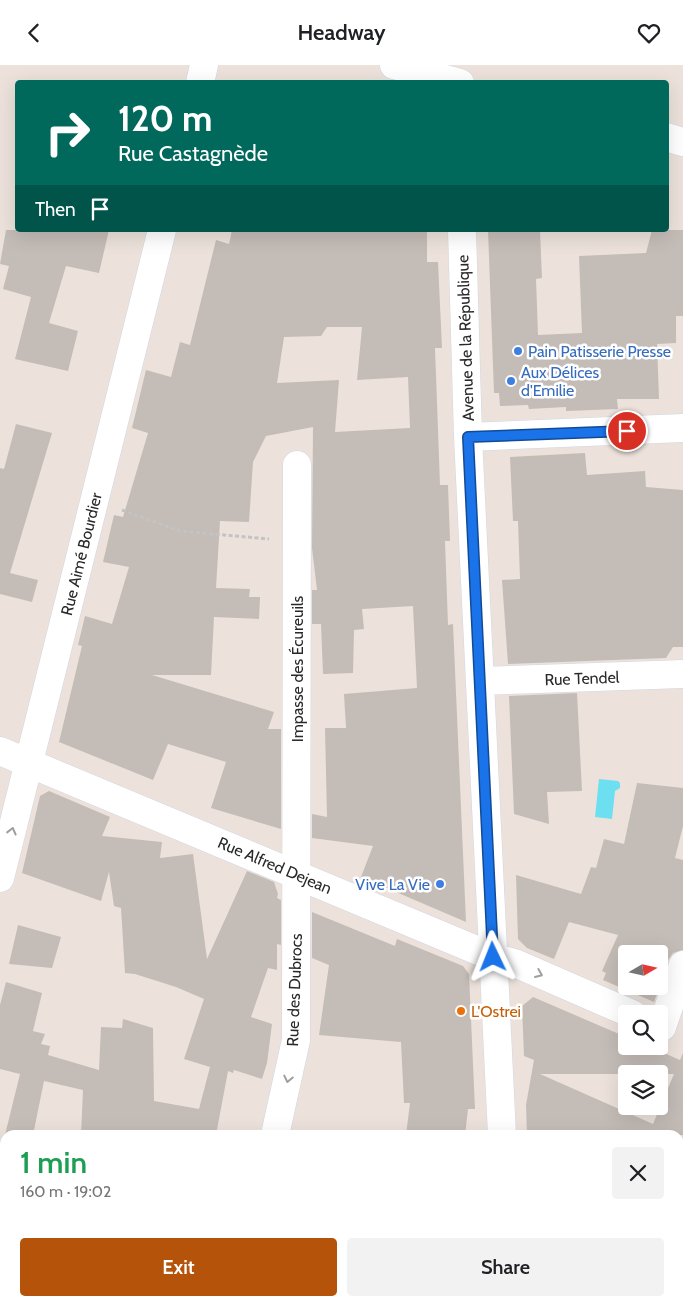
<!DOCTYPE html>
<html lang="en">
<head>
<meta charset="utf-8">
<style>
	body { margin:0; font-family:Cabin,sans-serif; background:#f2f2f2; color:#202124; height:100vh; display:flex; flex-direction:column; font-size:19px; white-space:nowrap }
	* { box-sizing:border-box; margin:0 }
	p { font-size:16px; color:#757577 }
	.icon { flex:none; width:28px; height:28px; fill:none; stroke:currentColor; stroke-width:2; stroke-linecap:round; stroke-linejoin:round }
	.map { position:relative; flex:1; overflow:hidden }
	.panel { position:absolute; left:0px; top:1065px; width:684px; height:176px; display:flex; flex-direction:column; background:#fff; border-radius:15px 15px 0 0; box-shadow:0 5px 20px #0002 }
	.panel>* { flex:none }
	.banner { position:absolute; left:15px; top:15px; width:654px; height:152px; border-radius:5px; box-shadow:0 5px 20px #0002; background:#00695c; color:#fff; overflow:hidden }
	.needle { width:32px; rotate:81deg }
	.controls { position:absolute; left:618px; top:880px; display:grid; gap:10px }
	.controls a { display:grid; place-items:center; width:50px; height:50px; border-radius:5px; background:#fff; box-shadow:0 5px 20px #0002; font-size:25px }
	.pin { position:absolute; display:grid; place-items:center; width:42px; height:42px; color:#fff; margin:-21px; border:2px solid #fff; border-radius:50%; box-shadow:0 1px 5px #0007 }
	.me { position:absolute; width:55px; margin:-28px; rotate:358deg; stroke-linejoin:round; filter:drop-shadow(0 0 4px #0008) }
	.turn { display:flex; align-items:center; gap:18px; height:105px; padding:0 20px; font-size:22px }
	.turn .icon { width:65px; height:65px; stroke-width:2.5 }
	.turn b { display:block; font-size:35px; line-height:42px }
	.then { display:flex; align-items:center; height:48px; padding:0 20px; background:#0003; gap:10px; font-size:19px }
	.round { display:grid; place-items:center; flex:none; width:52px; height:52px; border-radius:5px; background:#f2f2f2 }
	.summary { display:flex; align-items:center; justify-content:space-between; height:85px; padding:0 20px }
	h1 { font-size:30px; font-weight:600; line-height:38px; color:#1e9e55 }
	.button { display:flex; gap:10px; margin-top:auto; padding:10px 20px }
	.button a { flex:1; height:58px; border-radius:5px; background:#b45309; color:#fff; font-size:20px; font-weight:600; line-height:58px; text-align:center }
	.button a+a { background:#f2f2f2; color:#202124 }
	header { display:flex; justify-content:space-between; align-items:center; height:65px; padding:0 20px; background:#fff; font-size:22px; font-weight:600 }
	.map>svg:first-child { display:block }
	.water { fill:#6cdff0 }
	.building { fill:#c4bcb7; fill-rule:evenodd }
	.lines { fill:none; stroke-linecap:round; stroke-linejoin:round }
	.street-casing { stroke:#d0d6e2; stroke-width:29 }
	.path { stroke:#c3c3c3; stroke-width:3; stroke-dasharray:4 2.5; stroke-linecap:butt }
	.street { stroke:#fff; stroke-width:28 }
	.oneway { stroke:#9f9f9f }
	.route-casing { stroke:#114b97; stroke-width:12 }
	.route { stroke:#1a73e8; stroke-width:9 }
	.shop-dot { fill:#3f7fe0; stroke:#fff; stroke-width:2 }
	.food-dot { fill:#e8710a; stroke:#fff; stroke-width:2 }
	.labels { text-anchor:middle; stroke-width:5; stroke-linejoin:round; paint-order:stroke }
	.street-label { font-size:16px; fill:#292929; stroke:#fff }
	.shop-label { font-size:16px; fill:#366cbe; stroke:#fff; text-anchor:start }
	.food-label { font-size:16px; fill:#c56008; stroke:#fff; text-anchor:start }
</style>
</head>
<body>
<header><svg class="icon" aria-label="back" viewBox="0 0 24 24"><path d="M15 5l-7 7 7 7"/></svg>Headway<svg class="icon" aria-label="heart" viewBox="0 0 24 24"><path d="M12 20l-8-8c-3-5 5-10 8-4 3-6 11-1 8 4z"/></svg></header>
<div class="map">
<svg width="683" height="1241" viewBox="0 0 683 1241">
	<rect width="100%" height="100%" fill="#ece2db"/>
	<!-- water -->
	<path class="water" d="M 599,714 L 618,716 L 620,718 L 620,723 L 615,726 L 612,754 L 595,752 Z"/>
	<!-- building -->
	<path class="building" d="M 6,165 L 109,165 L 99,208 L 66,201 L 49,258 L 78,266 L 68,306 L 15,294 L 31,232 L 3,224 L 9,201 L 0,199 Z
		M 232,165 L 427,165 L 427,197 L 438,197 L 442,283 L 435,283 L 440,420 L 448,420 L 450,476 L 445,476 L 448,560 L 453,559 L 466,857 L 361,812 L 373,781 L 312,773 L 312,749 L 327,752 L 325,663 L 346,663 L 344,629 L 417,623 L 413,541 L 362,544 L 364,564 L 354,565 L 353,608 L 323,609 L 321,559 L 312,559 L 312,525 L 317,525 L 312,483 L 313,362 L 266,371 L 253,397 L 249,457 L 220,456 L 216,523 L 250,524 L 249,532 L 260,532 L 259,554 L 214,552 L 211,610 L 152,610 L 274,647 L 268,664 L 281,664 L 281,764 L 211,743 L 226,697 L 168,679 L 153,715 L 59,677 L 82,581 L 78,580 L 85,551 L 112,559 L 129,502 L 103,497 L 114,450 L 123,452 L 148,368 L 132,363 L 146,305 L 171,312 L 180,277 L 190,280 L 216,175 L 229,179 ZM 327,262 L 362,262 L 357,315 L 408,312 L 410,363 L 335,367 L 339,315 L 277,318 L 284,272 L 321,271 Z
		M 488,165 L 540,165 L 542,213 L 536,214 L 538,270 L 582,268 L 579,191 L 646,188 L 652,165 L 683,165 L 683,251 L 676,251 L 676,278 L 657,279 L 659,334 L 617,334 L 618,344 L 566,346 L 566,342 L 529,344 L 528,340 L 500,341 L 499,328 L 494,328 Z
		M 16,359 L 52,368 L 10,508 L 38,515 L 32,537 L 0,529 L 0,403 L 4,404 Z
		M 585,388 L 587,410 L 645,406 L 646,422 L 683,425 L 683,582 L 673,582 L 666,593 L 508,599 L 502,515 L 520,514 L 518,456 L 513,456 L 510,392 Z
		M 577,628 L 582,726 L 547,727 L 549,759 L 514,749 L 509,631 Z
		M 637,718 L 683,723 L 683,761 L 675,793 L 683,795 L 683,885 L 673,888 L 668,895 L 654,937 L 603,915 L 606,908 L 602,906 L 618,870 L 569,857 L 554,894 L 527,883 L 518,874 L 516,810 L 581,829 L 591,802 L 596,803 L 604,774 L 624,779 ZM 626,889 L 659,889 L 659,921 L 626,921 Z
		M 49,726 L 110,752 L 102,771 L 162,777 L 160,793 L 193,789 L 207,894 L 247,806 L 274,817 L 278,829 L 277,833 L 281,835 L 281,880 L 277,879 L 277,905 L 268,903 L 251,952 L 272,959 L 267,998 L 262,1014 L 234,1005 L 233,1008 L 228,1006 L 216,1070 L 81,1070 L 83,1025 L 44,1016 L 33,1070 L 5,1070 L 20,1009 L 0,1004 L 0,940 L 6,917 L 42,928 L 33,966 L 45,969 L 41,979 L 50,981 L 48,990 L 99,1005 L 101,962 L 122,963 L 123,954 L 153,963 L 154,1036 L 199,1044 L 210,1002 L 184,994 L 204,934 L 176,922 L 135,909 L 125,908 L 121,843 L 114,841 L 109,807 L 101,836 L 22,808 L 40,731 Z
		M 312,847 L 395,881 L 397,874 L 463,901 L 469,909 L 475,1044 L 468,1044 L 465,1070 L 406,1070 L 410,1038 L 404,1038 L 401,977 L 319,970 L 329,900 L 312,893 Z
		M 18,860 L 61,872 L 52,903 L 9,899 Z
		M 533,932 L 626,972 L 626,981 L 648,981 L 680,995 L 683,988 L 683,1070 L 527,1070 L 526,1040 L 534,995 L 524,991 L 522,941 ZM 540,1009 L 674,1009 L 653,1059 Z"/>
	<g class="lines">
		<defs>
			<path id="street" d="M 394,0 L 460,18
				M 200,18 L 204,0
				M 666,72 L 683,77
				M 462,165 L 468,372 L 502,1070
				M 468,372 L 683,363
				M 480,616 L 683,609
				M 0,686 L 493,892 L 517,899 L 632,949
				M 0,813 L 162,165
				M 662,962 L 683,900
				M 275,1070 L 296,975 L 297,400
				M 679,1186 L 683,1187
				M 511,1236 L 511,1241
				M 245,1241 L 246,1236"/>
		</defs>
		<!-- street casing -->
		<use href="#street" class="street-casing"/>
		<!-- path -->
		<path class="path" d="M 122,445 L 180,466 L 269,474"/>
		<!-- street -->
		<use href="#street" class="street"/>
	</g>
	<!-- one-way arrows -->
	<defs><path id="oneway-chevron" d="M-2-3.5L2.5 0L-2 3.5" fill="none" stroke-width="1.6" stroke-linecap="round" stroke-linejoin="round" transform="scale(1.25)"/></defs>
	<g class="oneway">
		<use href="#oneway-chevron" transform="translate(12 766) rotate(-76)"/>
		<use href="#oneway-chevron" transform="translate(539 909) rotate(23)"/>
		<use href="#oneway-chevron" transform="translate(288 1014) rotate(102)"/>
	</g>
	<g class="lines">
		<defs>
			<path id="route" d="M 493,892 L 468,372 L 627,366"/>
		</defs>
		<!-- route casing -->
		<use href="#route" class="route-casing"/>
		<!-- route -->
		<use href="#route" class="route"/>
	</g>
	<!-- markers -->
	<g class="shop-dot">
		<circle cx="518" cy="286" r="5"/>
		<circle cx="511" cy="316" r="5"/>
		<circle cx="440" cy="819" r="5"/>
	</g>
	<circle class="food-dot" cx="461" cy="946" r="5"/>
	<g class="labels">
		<!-- street labels -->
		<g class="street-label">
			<text transform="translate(465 273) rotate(-92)" y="6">Avenue de la République</text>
			<text transform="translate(81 489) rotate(-76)" y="6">Rue Aimé Bourdier</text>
			<text transform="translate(297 604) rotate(-90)" y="6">Impasse des Écureuils</text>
			<text transform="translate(582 613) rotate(-2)" y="6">Rue Tendel</text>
			<text transform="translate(275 800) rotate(23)" y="6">Rue Alfred Dejean</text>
			<text transform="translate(294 925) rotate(-88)" y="6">Rue des Dubrocs</text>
		</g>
		<!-- shop labels -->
		<g class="shop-label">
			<text x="528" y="292">Pain Patisserie Presse</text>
			<text x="521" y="313">Aux Délices<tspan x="521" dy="18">d'Emilie</tspan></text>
			<text x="430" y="825" text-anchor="end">Vive La Vie</text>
		</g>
		<!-- food labels -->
		<g class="food-label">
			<text x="471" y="952">L'Ostrei</text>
		</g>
	</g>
</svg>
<div class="controls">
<a><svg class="needle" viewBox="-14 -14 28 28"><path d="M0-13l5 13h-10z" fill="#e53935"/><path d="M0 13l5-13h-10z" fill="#757577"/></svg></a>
<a><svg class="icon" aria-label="search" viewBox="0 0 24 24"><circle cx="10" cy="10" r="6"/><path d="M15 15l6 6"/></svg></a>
<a><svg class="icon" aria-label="layers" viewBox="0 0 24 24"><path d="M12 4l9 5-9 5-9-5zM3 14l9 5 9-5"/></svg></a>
</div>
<div class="pin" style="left:627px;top:366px;background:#d93025"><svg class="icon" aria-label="arrive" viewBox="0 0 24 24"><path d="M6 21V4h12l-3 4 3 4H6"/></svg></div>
<svg class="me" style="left:493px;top:892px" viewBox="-20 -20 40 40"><path d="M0-17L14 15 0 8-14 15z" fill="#1a73e8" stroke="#fff" stroke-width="4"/></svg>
<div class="banner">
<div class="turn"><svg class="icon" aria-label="right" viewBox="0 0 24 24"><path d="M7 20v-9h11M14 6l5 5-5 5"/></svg><div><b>120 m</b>Rue Castagnède</div></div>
<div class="then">Then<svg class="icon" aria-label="arrive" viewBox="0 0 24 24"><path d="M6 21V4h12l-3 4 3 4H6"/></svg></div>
</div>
<section class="panel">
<div class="summary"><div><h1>1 min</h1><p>160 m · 19:02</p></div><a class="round"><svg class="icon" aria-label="close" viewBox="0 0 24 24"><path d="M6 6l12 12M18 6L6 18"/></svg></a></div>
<div class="button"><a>Exit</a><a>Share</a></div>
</section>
</div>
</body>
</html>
